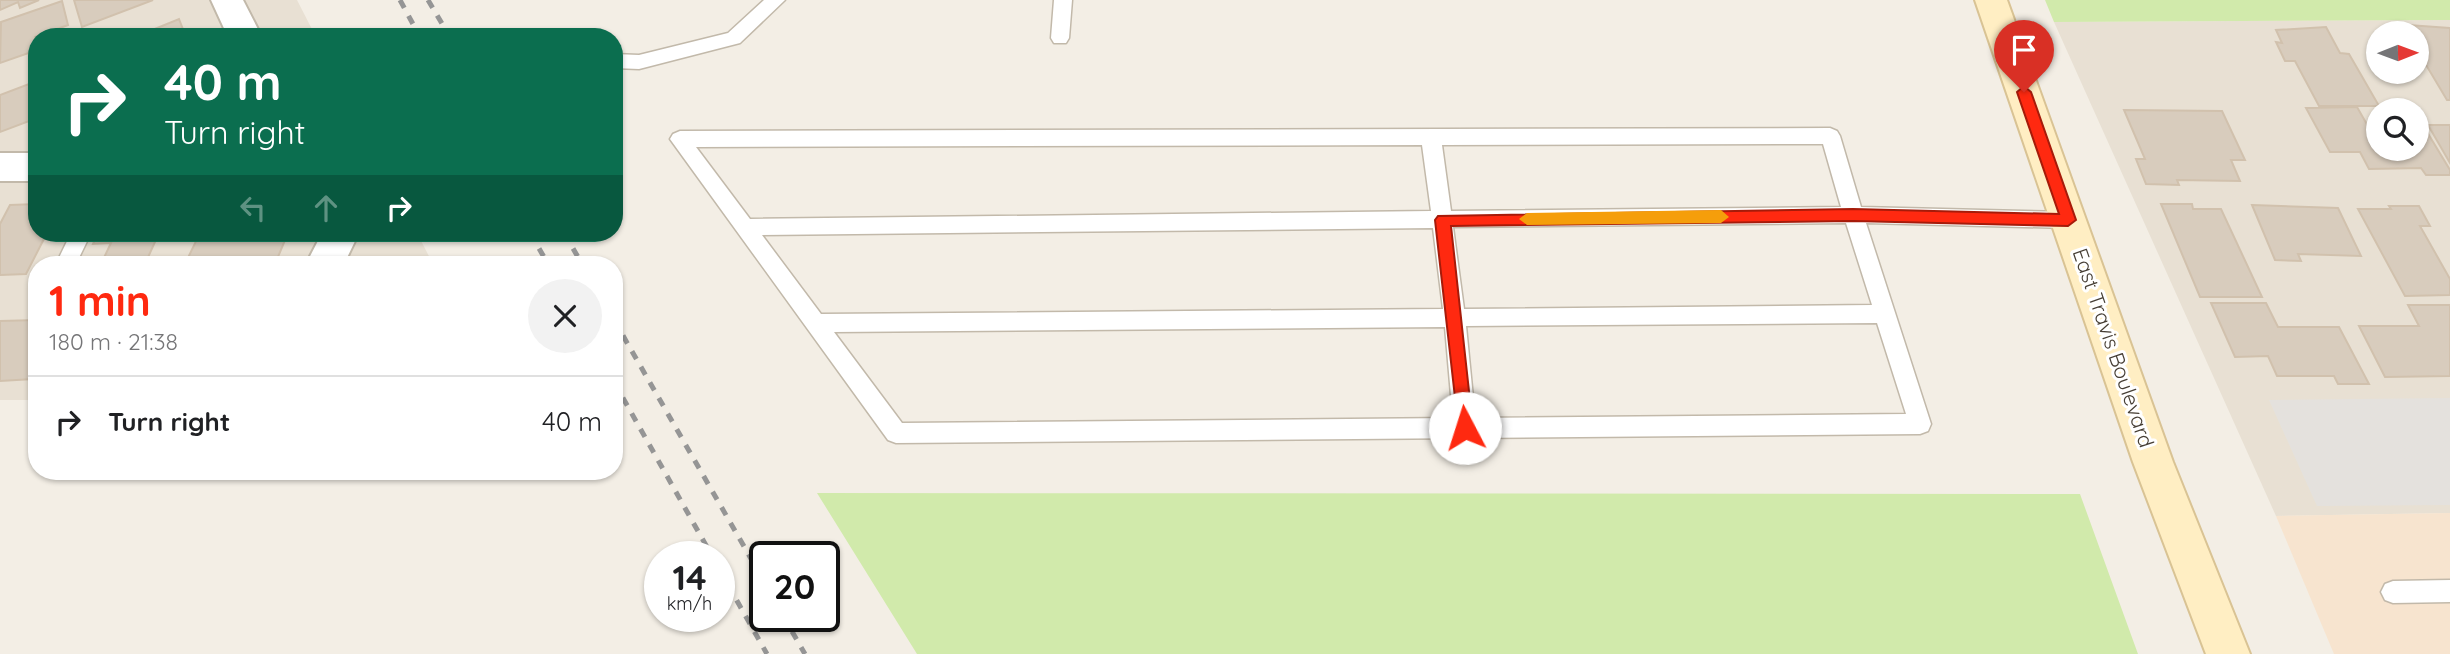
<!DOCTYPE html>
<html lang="en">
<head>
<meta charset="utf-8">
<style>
	body { margin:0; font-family:Quicksand,sans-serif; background:#f2f2f2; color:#202124; height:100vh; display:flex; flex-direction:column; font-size:26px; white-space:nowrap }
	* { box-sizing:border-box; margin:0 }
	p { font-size:23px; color:#757577 }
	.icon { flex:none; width:38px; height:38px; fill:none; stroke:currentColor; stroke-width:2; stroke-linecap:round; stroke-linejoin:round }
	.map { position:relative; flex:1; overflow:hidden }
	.side { position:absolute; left:28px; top:256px; width:595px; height:224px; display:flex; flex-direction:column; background:#fff; border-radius:28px; box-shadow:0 2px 5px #0004 }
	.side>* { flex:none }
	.banner { position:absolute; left:28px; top:28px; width:595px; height:214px; border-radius:28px; box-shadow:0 2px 5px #0004; background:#0b6e4f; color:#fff; overflow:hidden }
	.needle { width:46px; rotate:89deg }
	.controls { position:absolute; left:2366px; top:21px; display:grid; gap:14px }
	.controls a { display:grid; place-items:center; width:63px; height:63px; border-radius:50%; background:#fff; box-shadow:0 2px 5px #0004; font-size:35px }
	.speed { position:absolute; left:644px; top:541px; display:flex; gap:14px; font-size:35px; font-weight:700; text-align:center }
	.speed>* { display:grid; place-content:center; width:91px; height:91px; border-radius:50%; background:#fff; box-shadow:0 2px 5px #0004; line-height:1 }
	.speed small { font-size:18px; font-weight:400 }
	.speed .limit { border:4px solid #111; border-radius:10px; background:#fff; color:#111 }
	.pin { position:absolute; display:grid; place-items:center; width:60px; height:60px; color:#fff; margin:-72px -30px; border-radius:50% 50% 50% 0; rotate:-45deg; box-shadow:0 0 7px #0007 }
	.pin .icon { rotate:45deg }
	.me { position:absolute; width:77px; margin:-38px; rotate:355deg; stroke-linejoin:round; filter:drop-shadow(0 0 5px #0008) }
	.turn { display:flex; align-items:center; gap:24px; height:147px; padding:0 21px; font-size:32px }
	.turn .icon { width:91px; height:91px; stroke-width:2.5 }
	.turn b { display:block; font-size:49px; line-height:60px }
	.lanes { display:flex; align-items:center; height:66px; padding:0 21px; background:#0003; justify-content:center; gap:35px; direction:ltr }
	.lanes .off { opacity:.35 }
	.round { display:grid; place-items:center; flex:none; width:74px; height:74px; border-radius:37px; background:#f2f2f2 }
	.headline { display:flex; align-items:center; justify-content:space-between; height:119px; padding:0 21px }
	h1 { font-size:42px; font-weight:700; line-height:52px; color:#ff2910 }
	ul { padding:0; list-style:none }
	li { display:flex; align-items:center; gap:21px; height:91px; padding:0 21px; border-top:2px solid #e0e0e0 }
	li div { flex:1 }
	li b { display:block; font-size:26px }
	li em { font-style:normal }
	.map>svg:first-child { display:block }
	.residential { fill:#e8e0d3; fill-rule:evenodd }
	.commercial { fill:#f7e4cf }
	.green { fill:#d1eaab }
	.parking { fill:#e4e1dd }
	.building { fill:#d8ccbd; stroke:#d1c1ad; stroke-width:2 }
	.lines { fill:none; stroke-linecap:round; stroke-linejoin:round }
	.lane-casing { stroke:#c2b9aa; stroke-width:3 }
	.street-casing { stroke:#c2b9aa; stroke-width:4 }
	.secondary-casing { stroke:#d9c394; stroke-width:4 }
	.lane { fill:#fff; fill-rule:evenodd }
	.street { fill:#fff; fill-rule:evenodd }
	.secondary { fill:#ffeec3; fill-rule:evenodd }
	.rail { stroke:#959595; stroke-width:5; stroke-dasharray:9 9; stroke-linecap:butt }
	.route { fill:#ff2910; stroke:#a61b0a; stroke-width:2 }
	.slow { fill:#f59e0b }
	.labels { text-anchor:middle; stroke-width:6; stroke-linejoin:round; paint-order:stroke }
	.street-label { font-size:21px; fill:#463e34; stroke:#fff }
</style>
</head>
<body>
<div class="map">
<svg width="2450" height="654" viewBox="0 0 2450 654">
	<rect width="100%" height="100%" fill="#f3eee5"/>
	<!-- residential -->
	<path class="residential" d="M 0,0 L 297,0 L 316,37 L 37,37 L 37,233 L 417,233 L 433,264 L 37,264 L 37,400 L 0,400 Z
		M 2450,20 L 2450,513 L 2276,516 L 2054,22 ZM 2378,33 L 2417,33 L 2417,72 L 2378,72 ZM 2378,110 L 2417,110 L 2417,149 L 2378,149 Z"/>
	<!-- commercial -->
	<path class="commercial" d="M 2450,513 L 2450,654 L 2334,654 L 2276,516 Z"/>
	<!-- green -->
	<path class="green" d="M 2045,0 L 2450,0 L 2450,20 L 2054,22 Z
		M 817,493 L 2080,494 L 2138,654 L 917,654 Z"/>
	<!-- parking -->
	<path class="parking" d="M 2450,398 L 2450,505 L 2317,506 L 2269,400 Z"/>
	<!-- building -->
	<path class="building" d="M 0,0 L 39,0 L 20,8 L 18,2 L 0,10 Z
		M 74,0 L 153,0 L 82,27 Z
		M 62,1 L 68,25 L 35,37 L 37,50 L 0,63 L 1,22 Z
		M 179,19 L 186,37 L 135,37 Z
		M 2408,25 L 2450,28 L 2450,100 L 2447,100 L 2419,53 L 2426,53 L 2417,39 L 2417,33 L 2413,33 Z
		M 2326,27 L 2340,53 L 2349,54 L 2379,106 L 2319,106 L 2295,61 L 2285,61 L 2276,42 L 2282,43 L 2276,30 Z
		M 37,81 L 37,118 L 0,132 L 0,95 Z
		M 2357,107 L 2369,128 L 2378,128 L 2378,149 L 2417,149 L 2417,127 L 2424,127 L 2450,170 L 2450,175 L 2426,175 L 2421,168 L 2369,169 L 2360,152 L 2330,152 L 2306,108 Z
		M 2124,110 L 2222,111 L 2245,160 L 2231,160 L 2240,181 L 2177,180 L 2179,185 L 2146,184 L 2136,159 L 2145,159 Z
		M 2428,125 L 2450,125 L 2450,163 Z
		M 37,204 L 37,233 L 47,233 L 26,274 L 0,275 L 0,224 L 10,205 Z
		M 2161,204 L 2192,204 L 2193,209 L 2221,209 L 2262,297 L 2200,297 Z
		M 2252,205 L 2338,208 L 2361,256 L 2298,254 L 2301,261 L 2275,260 Z
		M 2389,206 L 2419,206 L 2430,226 L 2420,226 L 2450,279 L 2450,295 L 2405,296 L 2358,209 L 2391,209 Z
		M 98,233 L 159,233 L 145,264 L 101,264 L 111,243 L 93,244 Z
		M 200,233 L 288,233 L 275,264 L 185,264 Z
		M 2211,303 L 2266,303 L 2278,327 L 2339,327 L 2369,384 L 2338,384 L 2334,376 L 2277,376 L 2268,356 L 2235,357 Z
		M 2408,305 L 2450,305 L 2450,376 L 2385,377 L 2359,326 L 2419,326 Z
		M 37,320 L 37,371 L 33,379 L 0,381 L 0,321 Z"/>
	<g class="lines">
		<defs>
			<path id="lane" d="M 764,0 L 785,0 L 740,43 L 639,69 L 614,68 L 614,54 L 639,55 L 728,33 Z
				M 1054,0 L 1072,0 L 1069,38 L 1066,43 L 1054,43 L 1051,38 Z
				M 1830,128 L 1837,131 L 1840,136 L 1861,207 L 2068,212 L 2075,214 L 2078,220 L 2075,226 L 2068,228 L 1866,223 L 1931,424 L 1928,431 L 1920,434 L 896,443 L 888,440 L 670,139 L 673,134 L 680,131 ZM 1823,144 L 1841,207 L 1451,211 L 1442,145 ZM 1422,145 L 1431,211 L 750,219 L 696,147 ZM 1846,223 L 1872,305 L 1464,309 L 1453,227 ZM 1433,228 L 1443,309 L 821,314 L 762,235 ZM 1877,323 L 1906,414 L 1475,418 L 1466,326 ZM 1445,327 L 1453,418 L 902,423 L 834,332 Z
				M 71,233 L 91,233 L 76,264 L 56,264 Z
				M 2450,580 L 2450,602 L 2393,603 L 2385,600 L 2381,592 L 2385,584 L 2393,581 Z"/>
			<path id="street" d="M 211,0 L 243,0 L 262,37 L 228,37 Z
				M 0,153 L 37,153 L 37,181 L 0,181 Z
				M 319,233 L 355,233 L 357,237 L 344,264 L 306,264 L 320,237 Z"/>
			<path id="secondary" d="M 1975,0 L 2007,0 L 2173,462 L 2250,654 L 2206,654 L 2133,462 Z"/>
		</defs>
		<!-- lane casing -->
		<use href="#lane" class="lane-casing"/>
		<!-- street casing -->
		<use href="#street" class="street-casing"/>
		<!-- secondary casing -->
		<use href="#secondary" class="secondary-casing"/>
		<!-- lane -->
		<use href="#lane" class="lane"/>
		<!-- street -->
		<use href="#street" class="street"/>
		<!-- secondary -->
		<use href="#secondary" class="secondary"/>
		<!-- rail -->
		<path class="rail" d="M 400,0 L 420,37
			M 428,0 L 450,37
			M 530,233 L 548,264
			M 564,233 L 582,264
			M 614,320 L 765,583
			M 614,382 L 712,556
			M 719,569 L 767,654
			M 783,616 L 805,654"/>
	</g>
	<!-- route -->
	<path class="route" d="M 2024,86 L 2031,92 L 2076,220 L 2068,226 L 1853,221 L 1451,226 L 1473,428 L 1471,433 L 1465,435 L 1459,433 L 1435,220 L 1438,216 L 1853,209 L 2059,214 L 2017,92 Z"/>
	<!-- slow -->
	<path class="slow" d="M 1721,210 L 1729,217 L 1721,223 L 1527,225 L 1519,219 L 1527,213 Z"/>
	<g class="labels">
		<!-- street labels -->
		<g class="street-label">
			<text transform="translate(2113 348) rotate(71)" y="7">East Travis Boulevard</text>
		</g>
	</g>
</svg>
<div class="controls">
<a><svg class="needle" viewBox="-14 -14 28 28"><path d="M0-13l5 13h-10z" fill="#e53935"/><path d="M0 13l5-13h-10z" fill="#757577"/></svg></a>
<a><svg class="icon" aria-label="search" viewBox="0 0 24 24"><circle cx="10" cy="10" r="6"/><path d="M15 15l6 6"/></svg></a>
</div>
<div class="speed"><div>14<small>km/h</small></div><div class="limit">20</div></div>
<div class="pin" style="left:2024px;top:92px;background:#d93025"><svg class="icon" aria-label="arrive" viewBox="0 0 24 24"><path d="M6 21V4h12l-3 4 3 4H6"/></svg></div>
<svg class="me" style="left:1465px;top:428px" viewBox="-20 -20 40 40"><circle r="19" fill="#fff"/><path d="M0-13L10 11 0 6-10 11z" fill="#ff2910"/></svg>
<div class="banner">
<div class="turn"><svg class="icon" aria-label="right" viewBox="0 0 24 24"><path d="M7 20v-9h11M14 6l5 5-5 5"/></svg><div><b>40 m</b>Turn right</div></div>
<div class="lanes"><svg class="icon off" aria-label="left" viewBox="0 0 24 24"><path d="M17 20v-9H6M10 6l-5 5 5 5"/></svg><svg class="icon off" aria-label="ahead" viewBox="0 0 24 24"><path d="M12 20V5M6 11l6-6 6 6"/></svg><svg class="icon" aria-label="right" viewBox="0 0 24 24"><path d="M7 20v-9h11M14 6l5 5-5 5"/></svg></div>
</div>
<section class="side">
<div class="headline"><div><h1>1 min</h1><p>180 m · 21:38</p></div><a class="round"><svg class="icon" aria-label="close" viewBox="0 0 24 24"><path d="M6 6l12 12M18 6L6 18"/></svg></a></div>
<ul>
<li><svg class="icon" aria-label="right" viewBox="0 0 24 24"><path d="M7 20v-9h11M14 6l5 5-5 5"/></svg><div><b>Turn right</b></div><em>40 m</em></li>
</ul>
</section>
</div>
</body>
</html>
